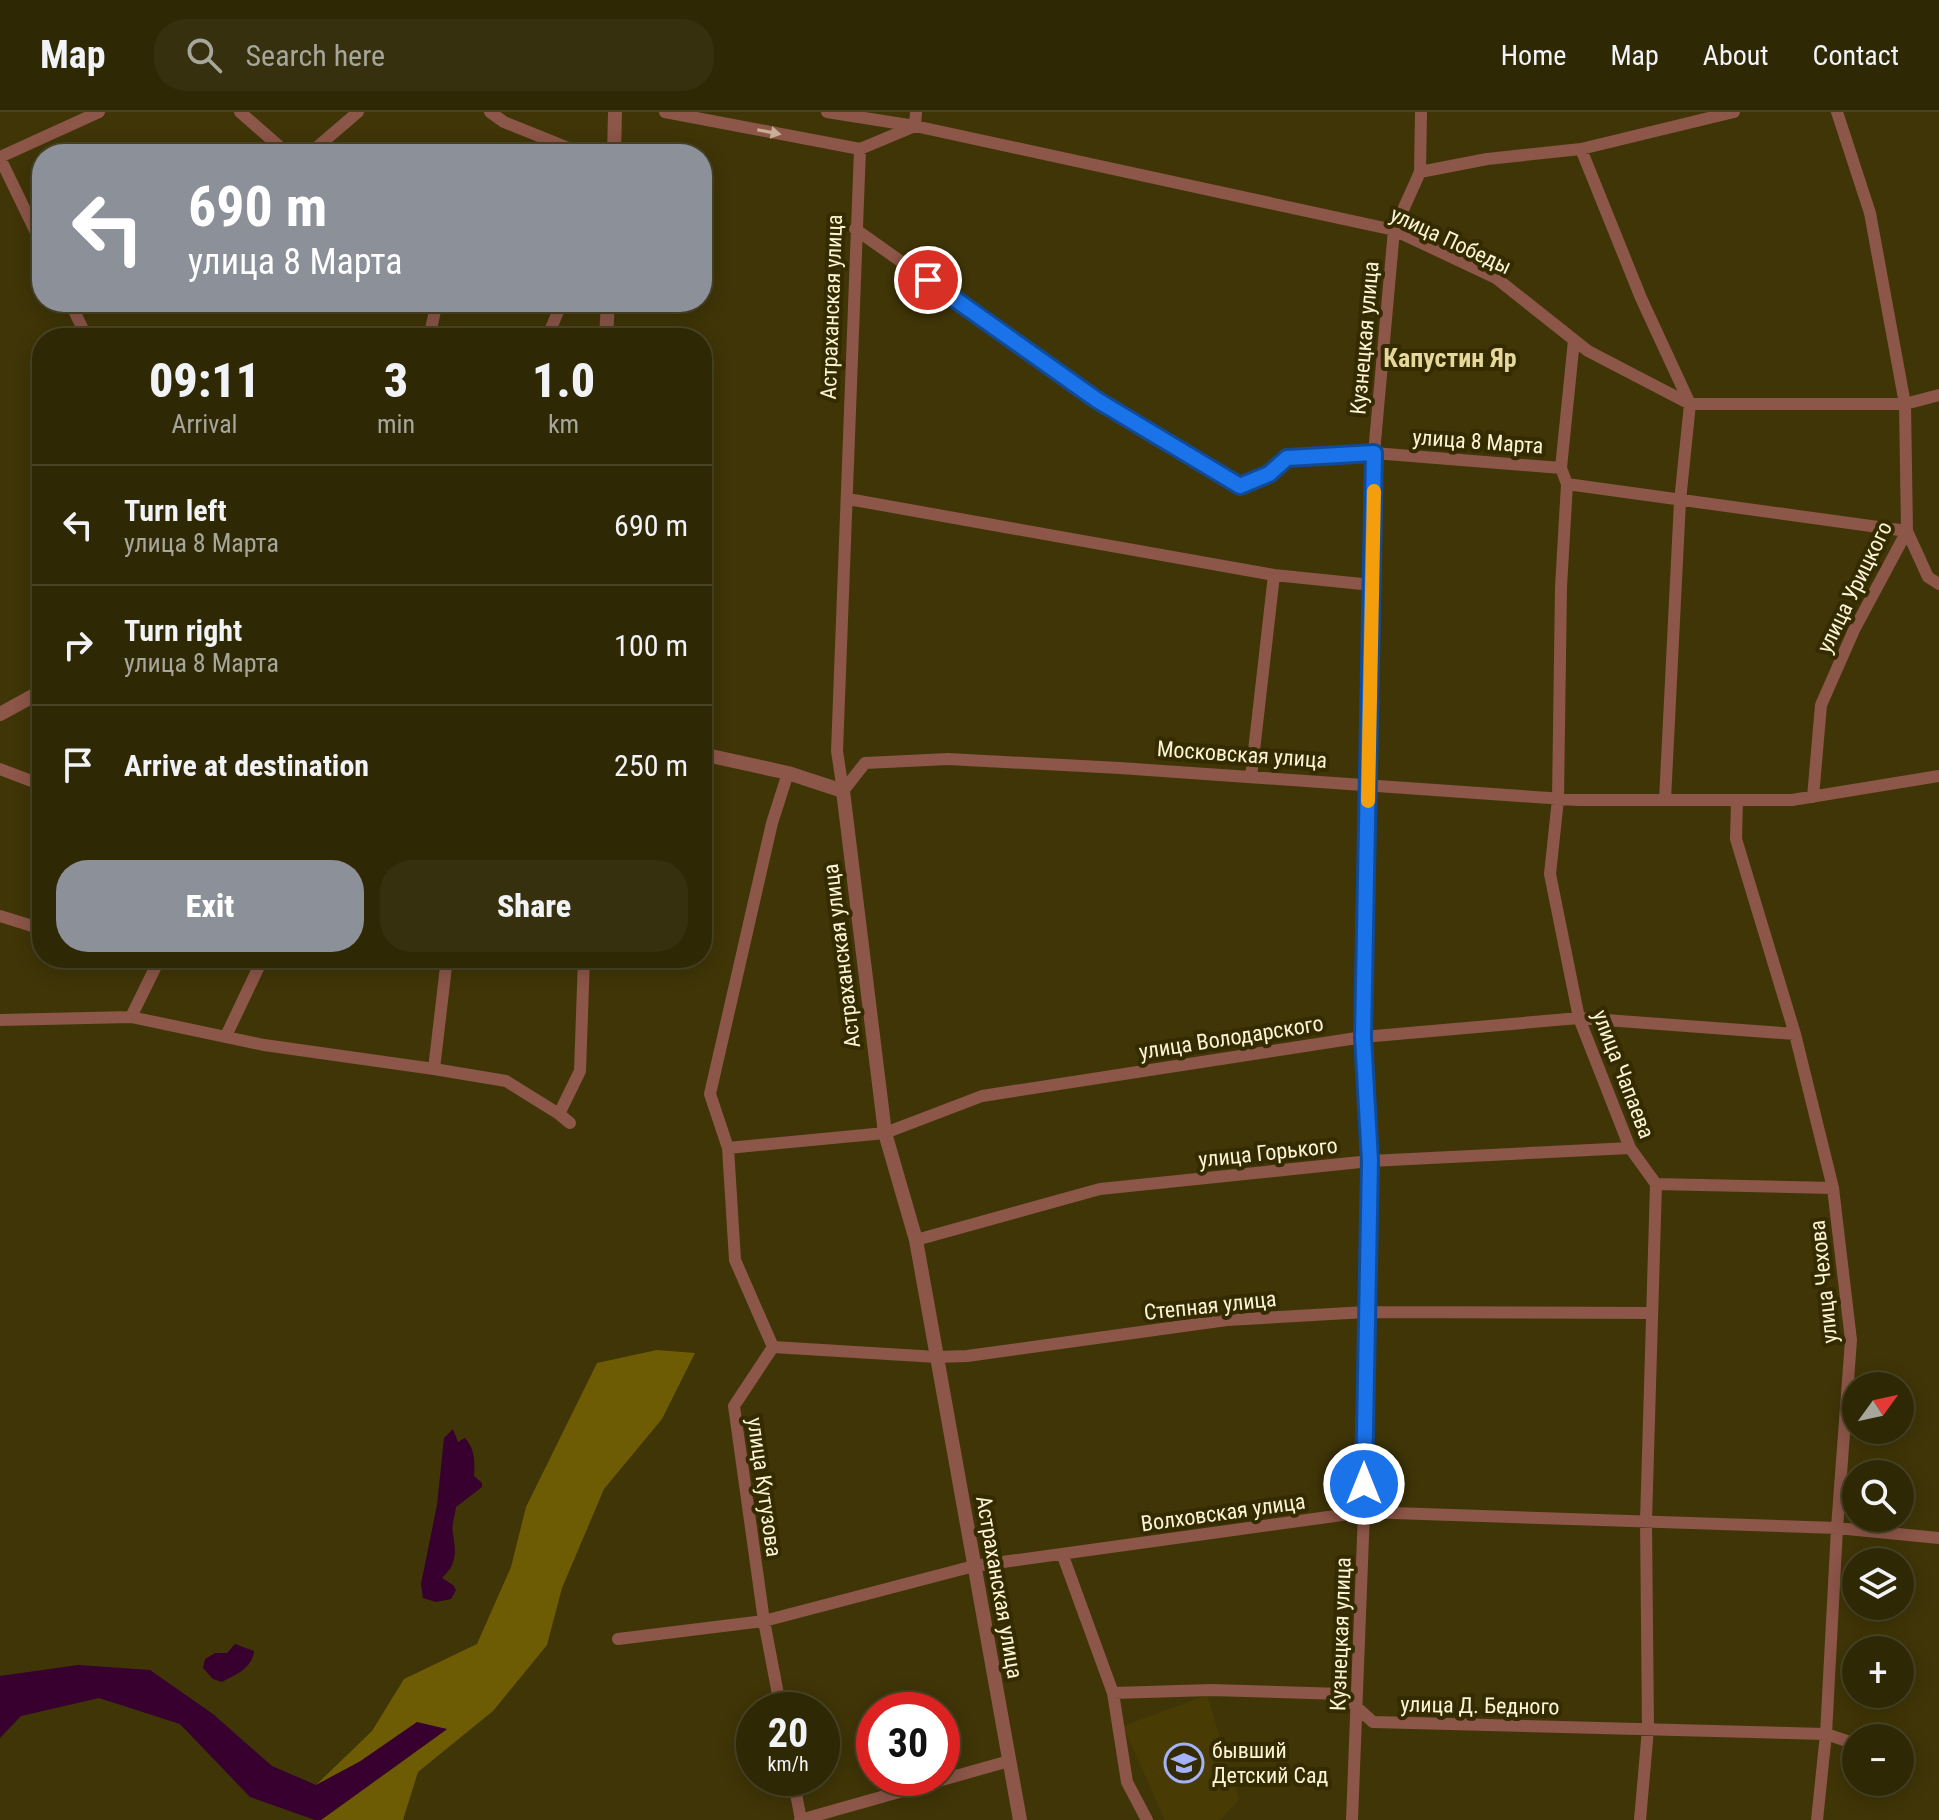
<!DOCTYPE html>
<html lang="en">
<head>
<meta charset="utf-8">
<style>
	body { margin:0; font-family:"Roboto Condensed",sans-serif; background:#37300f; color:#f1f3f6; height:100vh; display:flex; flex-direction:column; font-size:30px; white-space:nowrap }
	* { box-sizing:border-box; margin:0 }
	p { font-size:26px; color:#a7a69a }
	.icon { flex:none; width:44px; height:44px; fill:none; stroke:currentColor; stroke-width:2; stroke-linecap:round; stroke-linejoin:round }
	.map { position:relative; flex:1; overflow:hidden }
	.drawer { position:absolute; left:32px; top:216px; width:680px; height:640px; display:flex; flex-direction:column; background:#2f2805; border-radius:32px; box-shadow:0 4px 20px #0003,0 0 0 2px #4a4427 }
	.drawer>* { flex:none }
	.hud { position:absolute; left:32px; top:32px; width:680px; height:168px; border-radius:32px; box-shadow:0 4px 20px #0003,0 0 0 2px #4a4427; background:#8c9099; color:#fff; overflow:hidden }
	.needle { width:52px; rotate:57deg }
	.buttons { position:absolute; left:1842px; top:1260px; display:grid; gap:16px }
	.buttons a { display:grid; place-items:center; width:72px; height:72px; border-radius:50%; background:#2f2805; box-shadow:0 4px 20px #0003,0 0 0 2px #4a4427; font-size:40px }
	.speed { position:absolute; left:736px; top:1580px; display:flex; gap:16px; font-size:40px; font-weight:700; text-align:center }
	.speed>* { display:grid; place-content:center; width:104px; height:104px; border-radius:50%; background:#2f2805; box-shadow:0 4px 20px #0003,0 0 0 2px #4a4427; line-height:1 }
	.speed small { font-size:20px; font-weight:400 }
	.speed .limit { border:12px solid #d22; background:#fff; color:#111 }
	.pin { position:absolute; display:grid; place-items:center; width:68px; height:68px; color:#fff; margin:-34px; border:4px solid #fff; border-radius:50%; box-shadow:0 2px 8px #0007 }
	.me { position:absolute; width:88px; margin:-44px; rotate:0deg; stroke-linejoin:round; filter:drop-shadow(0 0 6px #0008) }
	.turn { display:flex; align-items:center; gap:28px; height:168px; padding:0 24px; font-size:36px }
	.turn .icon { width:104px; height:104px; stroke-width:2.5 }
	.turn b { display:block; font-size:56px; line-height:68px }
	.eta { display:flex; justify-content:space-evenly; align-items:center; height:136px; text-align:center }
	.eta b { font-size:48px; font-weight:800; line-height:56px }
	.button { display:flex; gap:16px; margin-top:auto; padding:16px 24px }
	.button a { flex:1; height:92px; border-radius:32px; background:#8c9099; color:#fff; font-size:32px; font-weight:800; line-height:92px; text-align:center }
	.button a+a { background:#37300f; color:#f1f3f6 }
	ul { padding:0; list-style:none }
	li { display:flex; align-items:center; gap:24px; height:120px; padding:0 24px; border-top:2px solid #4a4427 }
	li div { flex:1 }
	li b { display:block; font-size:30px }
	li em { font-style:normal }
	header { display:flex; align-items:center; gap:48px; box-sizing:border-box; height:112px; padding:0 40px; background:#2f2805; border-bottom:2px solid #4a4427 }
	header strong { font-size:38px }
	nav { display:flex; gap:44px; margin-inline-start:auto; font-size:28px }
	.search { width:560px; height:72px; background:#37300f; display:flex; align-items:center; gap:20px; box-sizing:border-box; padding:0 28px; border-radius:32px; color:#a7a69a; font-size:30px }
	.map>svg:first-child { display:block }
	.built { fill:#483c04 }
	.green { fill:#6e5c04 }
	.water { fill:#37002f }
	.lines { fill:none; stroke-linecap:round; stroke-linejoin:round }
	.minor { stroke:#8c5648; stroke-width:12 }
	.tertiary { stroke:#8c5648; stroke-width:14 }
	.oneway { fill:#c9ad96 }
	.route-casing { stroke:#114b97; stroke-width:20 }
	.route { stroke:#1a73e8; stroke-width:14 }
	.slow { stroke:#f59e0b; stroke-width:14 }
	.labels { text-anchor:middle; stroke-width:8; stroke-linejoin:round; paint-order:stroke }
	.street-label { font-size:22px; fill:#fbf4d6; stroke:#352b00 }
	.poi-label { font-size:22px; fill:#fbf4d6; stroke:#352b00; text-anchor:start }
	.quarter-label { font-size:26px; font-weight:bold; fill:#e6d89c; stroke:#352b00 }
</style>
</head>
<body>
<header>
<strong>Map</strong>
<div class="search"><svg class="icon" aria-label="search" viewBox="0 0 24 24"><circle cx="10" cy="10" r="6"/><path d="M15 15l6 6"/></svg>Search here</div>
<nav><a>Home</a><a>Map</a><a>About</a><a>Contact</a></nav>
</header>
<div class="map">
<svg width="1939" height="1708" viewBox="0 0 1939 1708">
	<rect width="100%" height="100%" fill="#3f3507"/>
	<!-- built -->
	<path class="built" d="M 1207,1583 L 1239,1687 L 1220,1708 L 1165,1708 L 1123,1614 Z"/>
	<!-- green -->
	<path class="green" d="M 657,1238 L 695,1241 L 662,1307 L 604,1377 L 562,1476 L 547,1533 L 493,1599 L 418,1660 L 403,1708 L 321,1708 L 446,1618 L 359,1650 L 316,1673 L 372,1619 L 404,1567 L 477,1532 L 511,1455 L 526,1395 L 597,1251 Z"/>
	<!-- water -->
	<path class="water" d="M 453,1317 L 458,1330 L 465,1326 C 475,1337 475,1350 474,1364 L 482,1371 L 482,1375 L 456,1395 C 455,1403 451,1414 453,1422 C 456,1441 457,1452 442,1466 L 453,1473 L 456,1478 L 451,1487 L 436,1490 L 423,1486 L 421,1472 L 437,1393 L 444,1326 Z
		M 235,1532 L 254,1539 C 252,1557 236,1562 222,1570 L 213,1567 L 203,1556 L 205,1547 L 215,1541 L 227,1541 Z
		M 78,1553 L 150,1558 L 213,1602 L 272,1654 L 316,1673 L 359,1650 L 417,1610 L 447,1617 L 321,1708 L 315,1708 L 250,1685 L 180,1612 L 99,1586 L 21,1604 L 0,1626 L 0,1564 Z"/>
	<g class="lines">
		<!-- minor -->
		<path class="minor" d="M 240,0 L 288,42
			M 490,0 L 504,10 L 576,39 L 614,38
			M 665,0 L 860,37
			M 827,0 L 915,14 L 1394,118 L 1496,166 L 1588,239 L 1690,292 L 1905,292 L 1939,283
			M 1581,37 L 1641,186 L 1690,292 L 1680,389 L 1665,688
			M 309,42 L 358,0
			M 0,45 L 99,0
			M 0,46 L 42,133
			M 1420,60 L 1487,47 L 1581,37 L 1734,0
			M 855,117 L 1097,288 L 1240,374 L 1269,362 L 1287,346 L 1374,341 L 1561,356
			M 70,190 L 87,226
			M 429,226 L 437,190
			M 547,226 L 562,190
			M 1574,228 L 1561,356 L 1567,372 L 1561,475 L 1558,687 L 1550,762 L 1579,906 L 1630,1036 L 1656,1072 L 1646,1409 L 1648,1617 L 1640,1708
			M 1567,372 L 1907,419 L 1928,465 L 1939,472
			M 848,387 L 1274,463 L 1372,473
			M 0,657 L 42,673
			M 1251,665 L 1274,463
			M 843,679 L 865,651 L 948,647 L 1120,656 L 1578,688 L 1792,688 L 1939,664
			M 843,679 L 837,639 L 860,37 L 915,14 L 916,0
			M 1813,685 L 1821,593 L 1854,518 L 1907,419 L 1905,292 L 1870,101 L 1837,0
			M 1737,688 L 1736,727 L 1795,922 L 1833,1076 L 1851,1228 L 1837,1416 L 1826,1622 L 1817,1708
			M 0,804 L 42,817
			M 131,905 L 160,846
			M 0,908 L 131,905 L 264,933 L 434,957 L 506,969 L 559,1002 L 570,1011
			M 226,924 L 263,846
			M 434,957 L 447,846
			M 559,1002 L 580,959 L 584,846
			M 728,1036 L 885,1021 L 982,984 L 1363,925 L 1579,906 L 1795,922
			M 1656,1072 L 1833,1076
			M 916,1128 L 1100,1077 L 1370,1049 L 1630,1036
			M 773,1235 L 937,1245 L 967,1244 L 1227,1208 L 1366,1200 L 1652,1201
			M 1063,1444 L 1113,1581 L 1127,1670 L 1147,1708
			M 618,1527 L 764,1509 L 974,1454 L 1364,1400 L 1837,1416 L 1939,1426
			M 1113,1581 L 1211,1578 L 1342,1582 L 1373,1610 L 1826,1622 L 1856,1632
			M 781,1598 L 764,1509 L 734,1294 L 773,1235 L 735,1148 L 728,1036 L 710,982 L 772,711 L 788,661
			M 1900,1646 L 1902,1647
			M 793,1666 L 801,1708
			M 800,1708 L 1009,1649
			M 1352,1708 L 1364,1400 L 1370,1049 L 1363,925 L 1374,341 L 1394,118 L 1420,60 L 1421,0"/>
		<!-- tertiary -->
		<path class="tertiary" d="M 614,42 L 615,0
			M 606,226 L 608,190
			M 0,602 L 42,579
			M 702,642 L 788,661 L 843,679 L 885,1021 L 916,1128 L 1020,1708"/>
	</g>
	<!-- one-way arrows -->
	<defs><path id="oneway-solid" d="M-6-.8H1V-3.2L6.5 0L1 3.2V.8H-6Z" transform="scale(2)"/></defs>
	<use class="oneway" href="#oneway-solid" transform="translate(769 20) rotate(11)"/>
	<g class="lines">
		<defs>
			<path id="route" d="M 928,168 L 1097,288 L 1240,374 L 1269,362 L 1287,346 L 1374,341 L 1363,925 L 1370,1049 L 1364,1372"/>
		</defs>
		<!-- route casing -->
		<use href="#route" class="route-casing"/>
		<!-- route -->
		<use href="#route" class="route"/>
		<!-- slow -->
		<path class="slow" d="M 1368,689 L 1374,379"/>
	</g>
	<!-- icons -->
	<defs>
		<symbol id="school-ring" viewBox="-11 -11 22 22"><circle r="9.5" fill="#352b00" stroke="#a4b2fc" stroke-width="1.5"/><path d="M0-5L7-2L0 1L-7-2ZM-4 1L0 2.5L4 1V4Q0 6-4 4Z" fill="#a4b2fc"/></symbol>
	</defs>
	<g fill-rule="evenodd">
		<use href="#school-ring" x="1162" y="1629" width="44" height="44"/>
	</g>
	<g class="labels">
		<!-- street labels -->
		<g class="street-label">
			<text transform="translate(1451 128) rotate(25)" y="8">улица Победы</text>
			<text transform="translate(831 195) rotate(-88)" y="8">Астраханская улица</text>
			<text transform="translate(1364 226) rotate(-85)" y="8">Кузнецкая улица</text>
			<text transform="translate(1478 329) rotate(4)" y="8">улица 8 Марта</text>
			<text transform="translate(1854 475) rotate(-64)" y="8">улица Урицкого</text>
			<text transform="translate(1242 642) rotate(4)" y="8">Московская улица</text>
			<text transform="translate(841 844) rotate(-97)" y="8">Астраханская улица</text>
			<text transform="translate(1231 925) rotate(-9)" y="8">улица Володарского</text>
			<text transform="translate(1624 962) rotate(69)" y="8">улица Чапаева</text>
			<text transform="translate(1268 1040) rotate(-6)" y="8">улица Горького</text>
			<text transform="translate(1823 1170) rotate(-96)" y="8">улица Чехова</text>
			<text transform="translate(1210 1193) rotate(-6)" y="8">Степная улица</text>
			<text transform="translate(765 1375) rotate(82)" y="8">улица Кутузова</text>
			<text transform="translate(1223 1400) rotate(-8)" y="8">Волховская улица</text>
			<text transform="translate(1000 1475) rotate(80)" y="8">Астраханская улица</text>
			<text transform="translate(1340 1522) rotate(-88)" y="8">Кузнецкая улица</text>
			<text transform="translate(1480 1593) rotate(1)" y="8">улица Д. Бедного</text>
		</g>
		<!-- poi labels -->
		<g class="poi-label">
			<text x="1212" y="1646">бывший<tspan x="1212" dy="25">Детский Сад</tspan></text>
		</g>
		<!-- quarter labels -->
		<g class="quarter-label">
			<text x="1450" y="255">Капустин Яр</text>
		</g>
	</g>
</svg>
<div class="buttons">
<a><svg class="needle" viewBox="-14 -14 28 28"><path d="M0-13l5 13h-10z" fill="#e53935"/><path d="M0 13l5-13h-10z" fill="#a7a69a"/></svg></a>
<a><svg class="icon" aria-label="search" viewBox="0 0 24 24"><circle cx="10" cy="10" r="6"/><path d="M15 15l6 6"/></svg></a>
<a><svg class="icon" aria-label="layers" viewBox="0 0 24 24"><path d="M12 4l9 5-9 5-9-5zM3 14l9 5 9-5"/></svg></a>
<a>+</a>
<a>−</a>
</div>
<div class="speed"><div>20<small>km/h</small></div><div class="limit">30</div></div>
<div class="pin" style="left:928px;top:168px;background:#d93025"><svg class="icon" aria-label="arrive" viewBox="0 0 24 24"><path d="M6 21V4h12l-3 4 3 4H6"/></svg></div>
<svg class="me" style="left:1364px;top:1372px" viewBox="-20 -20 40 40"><circle r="17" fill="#1a73e8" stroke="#fff" stroke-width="3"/><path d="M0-11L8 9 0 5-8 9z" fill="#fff"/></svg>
<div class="hud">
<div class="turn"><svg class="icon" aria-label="left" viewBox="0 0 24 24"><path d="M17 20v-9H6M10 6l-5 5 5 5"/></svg><div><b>690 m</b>улица 8 Марта</div></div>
</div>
<section class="drawer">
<div class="eta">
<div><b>09:11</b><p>Arrival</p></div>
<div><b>3</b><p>min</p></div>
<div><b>1.0</b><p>km</p></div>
</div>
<ul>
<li><svg class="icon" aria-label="left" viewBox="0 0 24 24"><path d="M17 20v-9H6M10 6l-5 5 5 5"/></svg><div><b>Turn left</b><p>улица 8 Марта</p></div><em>690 m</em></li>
<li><svg class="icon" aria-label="right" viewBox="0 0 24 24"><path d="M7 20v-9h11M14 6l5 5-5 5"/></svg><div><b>Turn right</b><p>улица 8 Марта</p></div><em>100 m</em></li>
<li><svg class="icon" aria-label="arrive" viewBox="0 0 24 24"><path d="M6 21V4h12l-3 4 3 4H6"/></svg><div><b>Arrive at destination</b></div><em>250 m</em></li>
</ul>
<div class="button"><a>Exit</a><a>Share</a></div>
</section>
</div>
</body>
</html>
